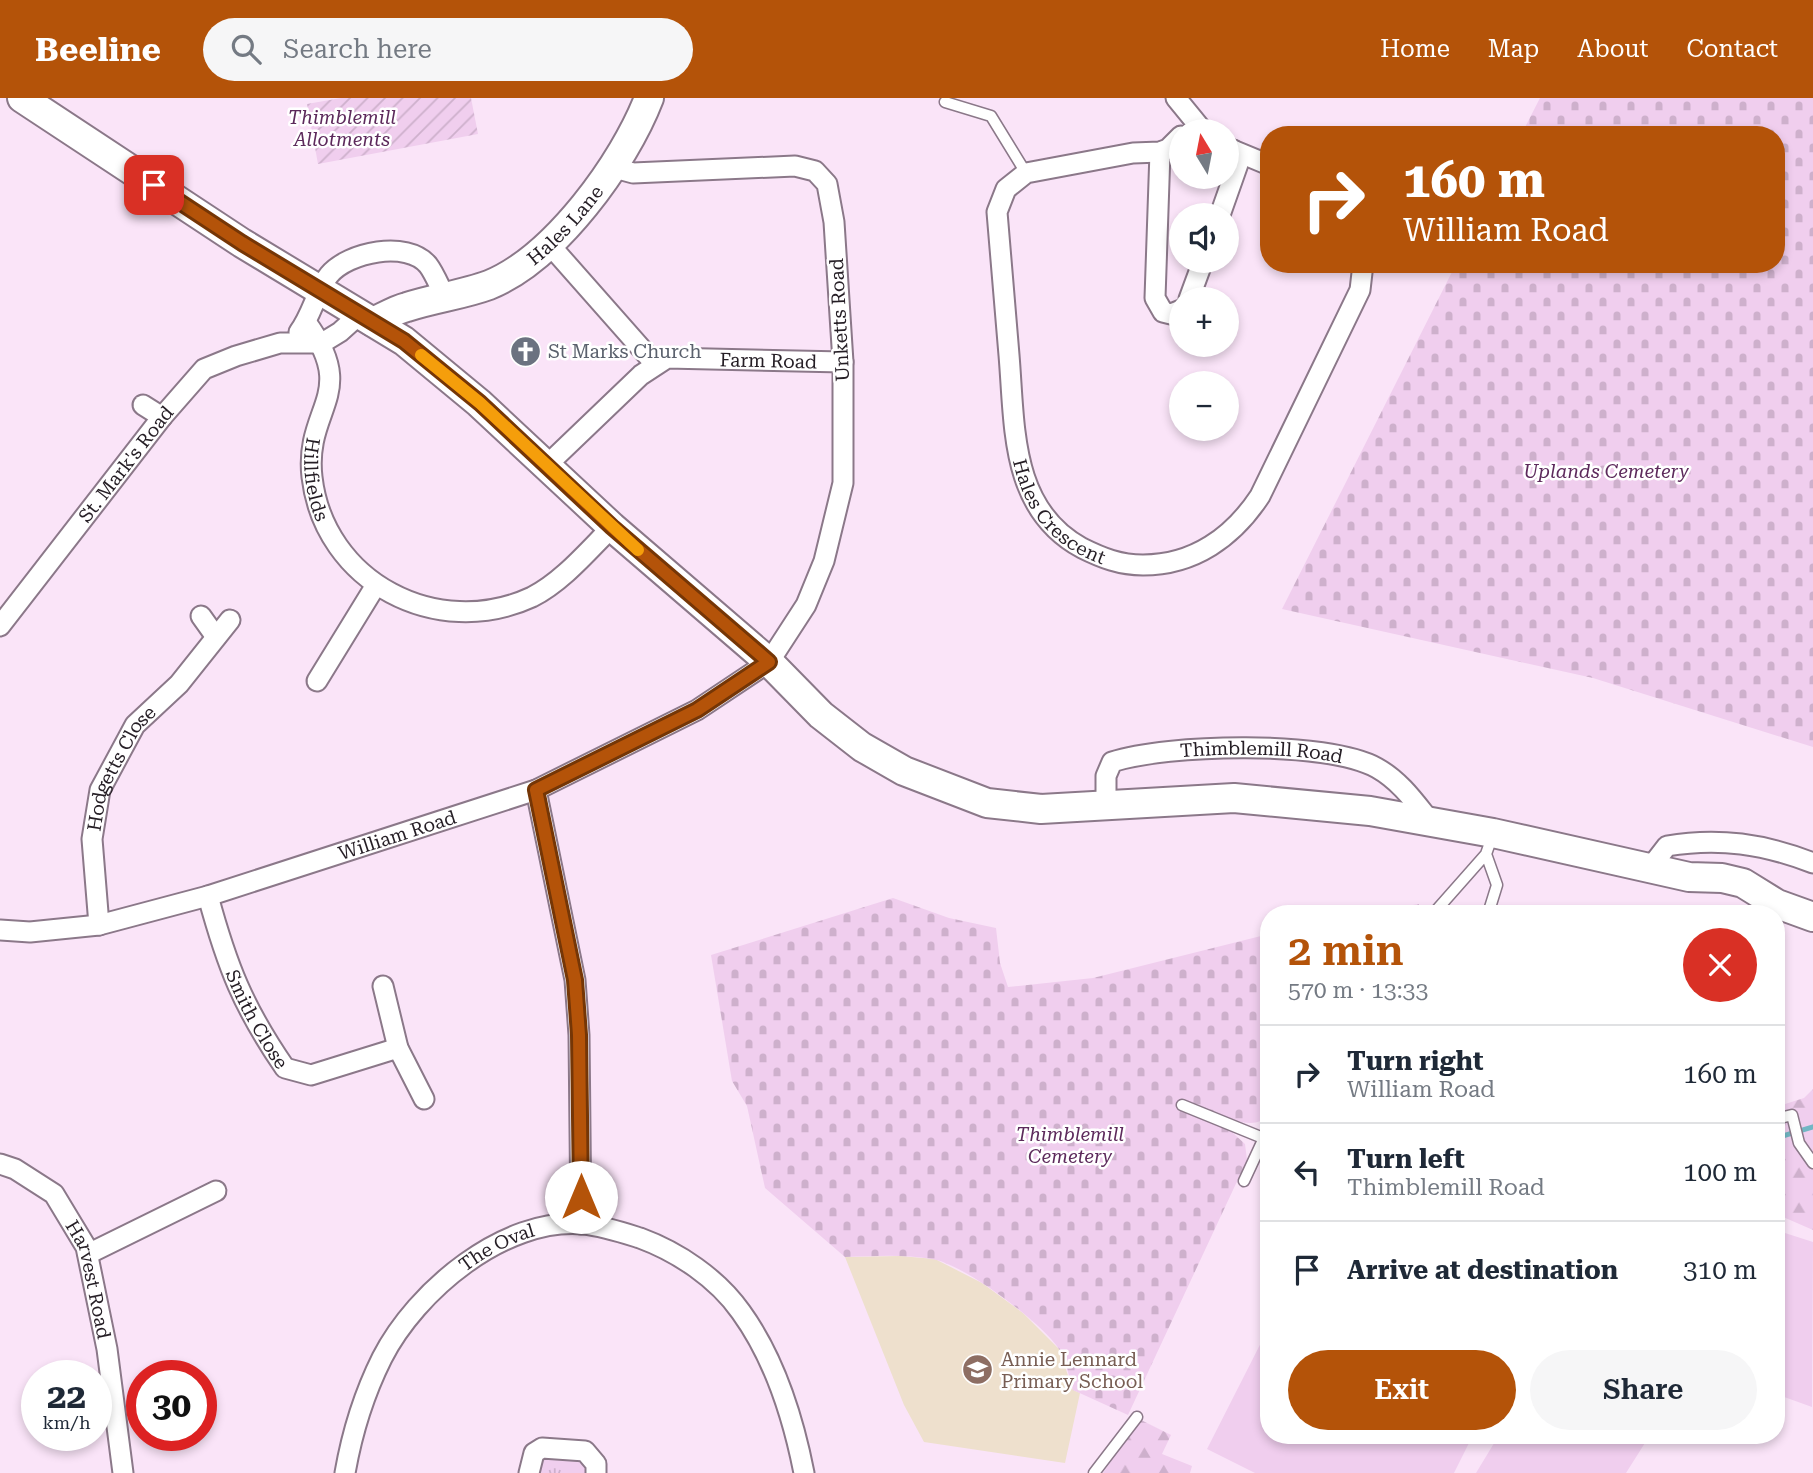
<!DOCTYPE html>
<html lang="en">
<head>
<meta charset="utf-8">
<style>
	body { margin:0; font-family:"Roboto Serif",serif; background:#f6f6f7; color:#1f2937; height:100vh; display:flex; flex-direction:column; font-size:26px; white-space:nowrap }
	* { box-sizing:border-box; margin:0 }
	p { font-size:23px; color:#747a83 }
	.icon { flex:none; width:38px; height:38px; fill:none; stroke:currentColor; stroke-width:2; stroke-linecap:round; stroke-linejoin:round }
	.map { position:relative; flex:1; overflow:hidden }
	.side { position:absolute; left:1260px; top:807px; width:525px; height:539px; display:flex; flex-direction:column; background:#fff; border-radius:28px; box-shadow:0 4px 10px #0003 }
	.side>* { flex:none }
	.top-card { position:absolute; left:1260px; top:28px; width:525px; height:147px; border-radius:28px; box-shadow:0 4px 10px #0003; background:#b45309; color:#fff; overflow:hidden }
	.needle { width:46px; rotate:350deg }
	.fabs { position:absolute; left:1169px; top:21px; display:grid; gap:14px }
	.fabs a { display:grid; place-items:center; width:70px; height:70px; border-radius:50%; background:#fff; box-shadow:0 4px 10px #0003; font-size:35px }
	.speed { position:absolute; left:21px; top:1262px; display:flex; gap:14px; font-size:35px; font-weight:700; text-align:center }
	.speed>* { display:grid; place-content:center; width:91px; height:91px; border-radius:50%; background:#fff; box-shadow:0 4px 10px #0003; line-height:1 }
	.speed small { font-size:18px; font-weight:400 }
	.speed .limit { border:10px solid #d22; background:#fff; color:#111 }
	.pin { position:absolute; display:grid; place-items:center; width:60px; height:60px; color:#fff; margin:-30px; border-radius:14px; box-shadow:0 4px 10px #0006 }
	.me { position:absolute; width:77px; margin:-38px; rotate:0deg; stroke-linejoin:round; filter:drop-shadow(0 0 5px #0008) }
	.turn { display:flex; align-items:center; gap:24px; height:147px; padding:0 28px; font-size:32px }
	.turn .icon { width:91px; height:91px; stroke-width:2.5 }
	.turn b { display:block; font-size:49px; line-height:60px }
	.round { display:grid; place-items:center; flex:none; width:74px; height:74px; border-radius:37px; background:#f6f6f7 }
	.overview { display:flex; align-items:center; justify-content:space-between; height:119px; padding:0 28px }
	h1 { font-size:42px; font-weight:600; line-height:52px; color:#b45309 }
	.button { display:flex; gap:14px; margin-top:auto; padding:14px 28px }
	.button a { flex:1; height:80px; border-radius:42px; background:#b45309; color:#fff; font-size:28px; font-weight:600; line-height:80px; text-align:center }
	.button a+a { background:#f6f6f7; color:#1f2937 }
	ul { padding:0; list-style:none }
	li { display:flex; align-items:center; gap:21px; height:98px; padding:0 28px; border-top:2px solid #e0e1e3 }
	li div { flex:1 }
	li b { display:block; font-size:26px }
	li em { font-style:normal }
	header { display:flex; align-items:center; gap:42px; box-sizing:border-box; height:98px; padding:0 35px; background:#b45309; color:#fff }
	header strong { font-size:33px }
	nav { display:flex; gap:38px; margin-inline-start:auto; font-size:24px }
	.search { width:490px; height:63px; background:#f6f6f7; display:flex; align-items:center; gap:18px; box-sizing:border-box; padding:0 24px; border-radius:38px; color:#747a83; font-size:26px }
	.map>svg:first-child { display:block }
	.education { fill:#eee0cd }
	.grass { fill:url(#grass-tufts) }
	.forest { fill:url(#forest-firs) }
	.cemetery { fill:url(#cemetery-stones) }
	.garden { fill:url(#garden-furrows) }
	.pitch { fill:#f0ceee }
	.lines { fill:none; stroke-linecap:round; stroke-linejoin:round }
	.stream { stroke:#72b7c4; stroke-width:5 }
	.lane-casing { stroke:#8b7889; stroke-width:13 }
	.street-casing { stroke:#8b7889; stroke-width:23 }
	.secondary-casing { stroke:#8b7889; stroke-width:32 }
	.lane { stroke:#fff; stroke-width:10 }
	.street { stroke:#fff; stroke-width:19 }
	.secondary { stroke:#fff; stroke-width:28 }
	.route-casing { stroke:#753606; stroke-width:18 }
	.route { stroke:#b45309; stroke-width:12 }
	.slow { stroke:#f59e0b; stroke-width:12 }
	.labels { text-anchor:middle; stroke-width:5; stroke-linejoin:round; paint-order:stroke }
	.park-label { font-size:19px; font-style:italic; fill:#5d2a5c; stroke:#fff }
	.street-label { font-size:19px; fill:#251e25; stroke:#fff }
	.worship-label { font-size:19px; fill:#5b616d; stroke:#fff; text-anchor:start }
	.education-label { font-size:19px; fill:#785e54; stroke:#fff; text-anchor:start }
</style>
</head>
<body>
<header>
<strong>Beeline</strong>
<div class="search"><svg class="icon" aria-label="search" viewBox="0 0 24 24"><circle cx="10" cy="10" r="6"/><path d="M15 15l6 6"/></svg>Search here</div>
<nav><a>Home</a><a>Map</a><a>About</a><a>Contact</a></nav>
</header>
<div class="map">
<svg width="1813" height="1375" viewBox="0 0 1813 1375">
	<defs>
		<pattern id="grass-tufts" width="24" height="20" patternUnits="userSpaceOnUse" patternTransform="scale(1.75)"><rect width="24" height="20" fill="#f0ceee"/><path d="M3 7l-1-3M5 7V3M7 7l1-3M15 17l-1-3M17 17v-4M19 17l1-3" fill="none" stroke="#ceb0cc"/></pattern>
		<pattern id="forest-firs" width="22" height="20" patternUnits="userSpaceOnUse" patternTransform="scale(1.75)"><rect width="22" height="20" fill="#f0ceee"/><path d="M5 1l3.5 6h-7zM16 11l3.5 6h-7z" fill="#ceb0cc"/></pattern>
		<pattern id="cemetery-stones" width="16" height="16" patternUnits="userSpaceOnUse" patternTransform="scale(1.75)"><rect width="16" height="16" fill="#f0ceee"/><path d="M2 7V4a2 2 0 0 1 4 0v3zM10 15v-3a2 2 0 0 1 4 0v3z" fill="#ceb0cc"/></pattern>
		<pattern id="garden-furrows" width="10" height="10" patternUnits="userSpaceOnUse" patternTransform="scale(1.75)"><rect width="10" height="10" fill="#f0ceee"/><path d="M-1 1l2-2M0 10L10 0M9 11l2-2" fill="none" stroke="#ceb0cc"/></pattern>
	</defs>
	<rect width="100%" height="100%" fill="#fae4f8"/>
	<!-- education -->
	<path class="education" d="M 900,1158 L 935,1161 L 982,1185 L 1023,1215 L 1059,1251 L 1073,1292 L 1080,1295 L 1065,1365 L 924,1344 L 904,1307 L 845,1159 Z"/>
	<!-- grass -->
	<path class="grass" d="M 580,1357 L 590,1375 L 534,1375 L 542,1359 Z"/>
	<!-- forest -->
	<path class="forest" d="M 1813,991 L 1813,1132 L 1776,1116 L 1776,1009 L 1804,1000 Z
		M 1139,1321 L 1171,1337 L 1162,1356 L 1192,1368 L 1190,1375 L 1103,1375 Z"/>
	<!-- cemetery -->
	<path class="cemetery" d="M 1540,0 L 1813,0 L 1813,649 L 1593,580 L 1282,511 L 1456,166 L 1776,166 L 1776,37 L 1521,37 Z
		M 893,800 L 949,820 L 996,830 L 1000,865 L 1008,889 L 1093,880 L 1269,836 L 1269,1015 C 1262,1027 1249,1026 1237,1023 L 1233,1035 L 1245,1046 L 1247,1062 L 1128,1317 L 1073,1292 C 1069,1279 1066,1262 1059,1251 C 1041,1224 964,1166 932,1161 C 904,1156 874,1158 845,1159 L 765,1090 L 747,1008 L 732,983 L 711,857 Z
		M 1419,806 L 1416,815 L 1361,815 Z"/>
	<!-- garden -->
	<path class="garden" d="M 341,0 L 471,0 L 478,36 L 318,66 L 307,6 Z"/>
	<!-- pitch -->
	<path class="pitch" d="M 1776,1132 L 1813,1144 L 1812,1309 L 1776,1296 Z
		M 1269,1229 L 1269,1337 L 1473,1337 L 1454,1375 L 1255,1375 L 1207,1351 Z
		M 1499,1337 L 1650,1337 L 1626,1375 L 1476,1375 Z"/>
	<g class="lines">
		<!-- stream -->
		<path class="stream" d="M 1776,1040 L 1813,1029"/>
		<defs>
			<path id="lane" d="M 945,4 L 991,18 L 1026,75
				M 1433,816 L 1486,756
				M 1488,816 L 1497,787 L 1486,756 L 1492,739
				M 1182,1007 L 1263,1040
				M 1776,1021 L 1792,1017 L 1799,1045 L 1813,1065
				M 1244,1083 L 1269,1029
				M 1094,1375 L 1137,1319"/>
			<g id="street">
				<path d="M 1176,0 L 1203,33"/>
				<path id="s1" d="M 1181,38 L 1168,51 L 1160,54 L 1133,55 L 1026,75 L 1006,91 L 997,114 C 1001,162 1005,210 1009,257 C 1015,329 1010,411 1082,450 C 1102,460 1120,467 1143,467 C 1194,467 1233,439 1260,398 L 1360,192 L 1363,166"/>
				<path d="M 1228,50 L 1269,67"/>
				<path d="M 1160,54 L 1155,200 L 1163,214 L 1171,216 L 1181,212"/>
				<path d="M 1220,117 L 1238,66 L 1233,52"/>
				<path d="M 549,146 L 655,266"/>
				<path d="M 1189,201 L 1203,163"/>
				<path id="s2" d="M 306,224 C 360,297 304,309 312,379 C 324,484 437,543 532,499 C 562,484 588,453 612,429"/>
				<path d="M 299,234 C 312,217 317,191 329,177 C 348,154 407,142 428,167 C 435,176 440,190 446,201"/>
				<path d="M 143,307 L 162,319"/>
				<path id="s3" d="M 546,368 L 641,277 L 667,260 L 843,264"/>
				<path d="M 201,518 L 216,539"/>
				<path id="s4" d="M 0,528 L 162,319 L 204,271 L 236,258 L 280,245 L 322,245 L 340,234 L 360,216"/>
				<path d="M 317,583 L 376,487"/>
				<path d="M 536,692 L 575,882 L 579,937 L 581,1126"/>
				<path id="s5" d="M 1106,706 L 1106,678 L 1112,664 C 1167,646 1326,642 1377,670 C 1400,683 1414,703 1430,723"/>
				<path d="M 1650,770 L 1667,748 C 1719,739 1764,746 1813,765"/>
				<path id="s6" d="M 208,798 C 227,868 243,909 285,970 L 311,977 L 398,950"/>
				<path id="s7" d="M 99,827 L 92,741 L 100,692 L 135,627 L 179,586 L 230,522"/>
				<path id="s8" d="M 0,832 L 30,834 L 99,827 L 208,798 L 536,692 L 697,612 L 769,564 L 806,507 L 824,463 L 843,385 L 843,264 L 834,124 L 827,86 L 815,73 L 795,68 L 633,75 L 611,69"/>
				<path d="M 383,888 L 398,950 L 424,1001"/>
				<path id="s9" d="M 0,1066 L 15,1071 L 54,1096 L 86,1149 L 107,1251 L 123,1375"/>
				<path d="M 88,1156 L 216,1093"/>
				<path id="s10" d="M 345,1375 C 352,1335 364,1296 382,1260 C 416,1193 504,1119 583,1126 C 603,1128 621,1134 640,1140 C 678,1154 717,1180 741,1214 C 775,1261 793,1319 804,1375"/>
				<path d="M 529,1375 L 534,1355 L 542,1350 L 585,1353 L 596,1366 L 596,1375"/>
			</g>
			<g id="secondary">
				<path d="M 22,0 L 242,145 L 404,243 L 479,305 L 612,429 L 769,564 L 821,617 L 862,649 L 904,673 L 987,705 L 1041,711 L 1234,700 L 1370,713 L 1493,735 L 1689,779 L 1722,780 L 1743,785 L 1777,806 L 1813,819"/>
				<path id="s11" d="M 373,224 C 384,219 395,212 407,209 C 434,200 462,197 489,187 C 555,160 624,65 649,0"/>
			</g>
		</defs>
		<!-- lane casing -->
		<use href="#lane" class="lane-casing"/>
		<!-- street casing -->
		<use href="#street" class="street-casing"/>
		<!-- secondary casing -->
		<use href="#secondary" class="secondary-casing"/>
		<!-- lane -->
		<use href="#lane" class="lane"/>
		<!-- street -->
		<use href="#street" class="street"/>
		<!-- secondary -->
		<use href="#secondary" class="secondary"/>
	</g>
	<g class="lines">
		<defs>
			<path id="route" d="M 154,87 L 242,145 L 404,243 L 480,305 L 612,429 L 769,564 L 697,612 L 536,692 L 575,882 L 579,937 L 581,1099"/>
		</defs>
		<!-- route casing -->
		<use href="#route" class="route-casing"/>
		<!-- route -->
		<use href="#route" class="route"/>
		<!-- slow -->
		<path class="slow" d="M 421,257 L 480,305 L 638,452"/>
	</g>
	<!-- icons -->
	<defs>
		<symbol id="church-disc" viewBox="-11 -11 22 22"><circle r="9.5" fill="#6b7280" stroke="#fff"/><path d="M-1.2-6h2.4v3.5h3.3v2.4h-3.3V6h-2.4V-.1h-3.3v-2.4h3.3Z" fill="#fff"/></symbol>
		<symbol id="school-disc" viewBox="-11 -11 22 22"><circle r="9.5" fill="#8d6e63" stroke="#fff"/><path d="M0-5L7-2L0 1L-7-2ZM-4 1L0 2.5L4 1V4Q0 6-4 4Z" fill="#fff"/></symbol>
	</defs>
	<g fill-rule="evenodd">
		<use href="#church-disc" x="508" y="236" width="35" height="35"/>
		<use href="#school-disc" x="960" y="1254" width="35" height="35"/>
	</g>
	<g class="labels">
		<!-- park labels -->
		<g class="park-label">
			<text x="342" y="26">Thimblemill<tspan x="342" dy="22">Allotments</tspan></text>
			<text x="1606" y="380">Uplands Cemetery</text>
			<text x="1070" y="1043">Thimblemill<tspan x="1070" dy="22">Cemetery</tspan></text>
		</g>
		<!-- street labels -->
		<g class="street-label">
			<text dy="7" stroke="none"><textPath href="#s11" startOffset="220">Hales Lane</textPath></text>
			<text transform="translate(839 222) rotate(-93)" y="7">Unketts Road</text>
			<text dy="7" stroke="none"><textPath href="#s3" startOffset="264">Farm Road</textPath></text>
			<text dy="7" stroke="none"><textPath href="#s4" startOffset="205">St. Mark's Road</textPath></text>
			<text dy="7" stroke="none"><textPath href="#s2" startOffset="166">Hillfields</textPath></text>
			<text dy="7" stroke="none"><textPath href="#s1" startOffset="530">Hales Crescent</textPath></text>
			<text dy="7" stroke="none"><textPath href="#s5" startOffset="194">Thimblemill Road</textPath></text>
			<text dy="7" stroke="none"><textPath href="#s7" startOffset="164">Hodgetts Close</textPath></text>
			<text dy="7" stroke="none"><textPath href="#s8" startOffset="411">William Road</textPath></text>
			<text dy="7" stroke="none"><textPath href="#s6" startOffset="133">Smith Close</textPath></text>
			<text dy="7" stroke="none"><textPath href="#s10" startOffset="284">The Oval</textPath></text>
			<text dy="7" stroke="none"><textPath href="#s9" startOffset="156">Harvest Road</textPath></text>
		</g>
		<!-- worship labels -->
		<g class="worship-label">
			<text x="548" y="260">St Marks Church</text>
		</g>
		<!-- education labels -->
		<g class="education-label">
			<text x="1001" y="1268">Annie Lennard<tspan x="1001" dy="22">Primary School</tspan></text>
		</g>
	</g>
</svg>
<div class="fabs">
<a><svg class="needle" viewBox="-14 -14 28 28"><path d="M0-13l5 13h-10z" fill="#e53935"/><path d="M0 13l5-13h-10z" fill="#747a83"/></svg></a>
<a><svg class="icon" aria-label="sound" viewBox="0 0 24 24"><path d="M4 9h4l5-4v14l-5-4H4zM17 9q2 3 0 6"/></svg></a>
<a>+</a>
<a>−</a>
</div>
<div class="speed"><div>22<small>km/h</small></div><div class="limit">30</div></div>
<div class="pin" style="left:154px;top:87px;background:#d93025"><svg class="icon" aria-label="arrive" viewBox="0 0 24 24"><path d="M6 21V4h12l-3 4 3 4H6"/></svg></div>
<svg class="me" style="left:581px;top:1099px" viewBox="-20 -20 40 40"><circle r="19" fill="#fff"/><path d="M0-13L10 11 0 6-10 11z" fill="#b45309"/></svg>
<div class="top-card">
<div class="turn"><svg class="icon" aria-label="right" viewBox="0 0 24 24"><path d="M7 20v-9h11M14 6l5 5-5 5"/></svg><div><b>160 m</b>William Road</div></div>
</div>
<section class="side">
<div class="overview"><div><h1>2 min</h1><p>570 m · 13:33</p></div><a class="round" style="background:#d93025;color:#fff"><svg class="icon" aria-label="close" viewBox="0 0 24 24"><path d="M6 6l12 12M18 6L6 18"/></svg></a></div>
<ul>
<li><svg class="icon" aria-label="right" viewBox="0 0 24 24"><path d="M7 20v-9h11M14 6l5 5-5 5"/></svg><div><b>Turn right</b><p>William Road</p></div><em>160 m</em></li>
<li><svg class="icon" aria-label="left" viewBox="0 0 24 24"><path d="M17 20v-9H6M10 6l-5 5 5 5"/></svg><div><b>Turn left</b><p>Thimblemill Road</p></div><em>100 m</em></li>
<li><svg class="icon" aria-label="arrive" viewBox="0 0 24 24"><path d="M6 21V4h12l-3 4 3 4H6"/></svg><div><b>Arrive at destination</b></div><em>310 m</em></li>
</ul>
<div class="button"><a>Exit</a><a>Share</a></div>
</section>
</div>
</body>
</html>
